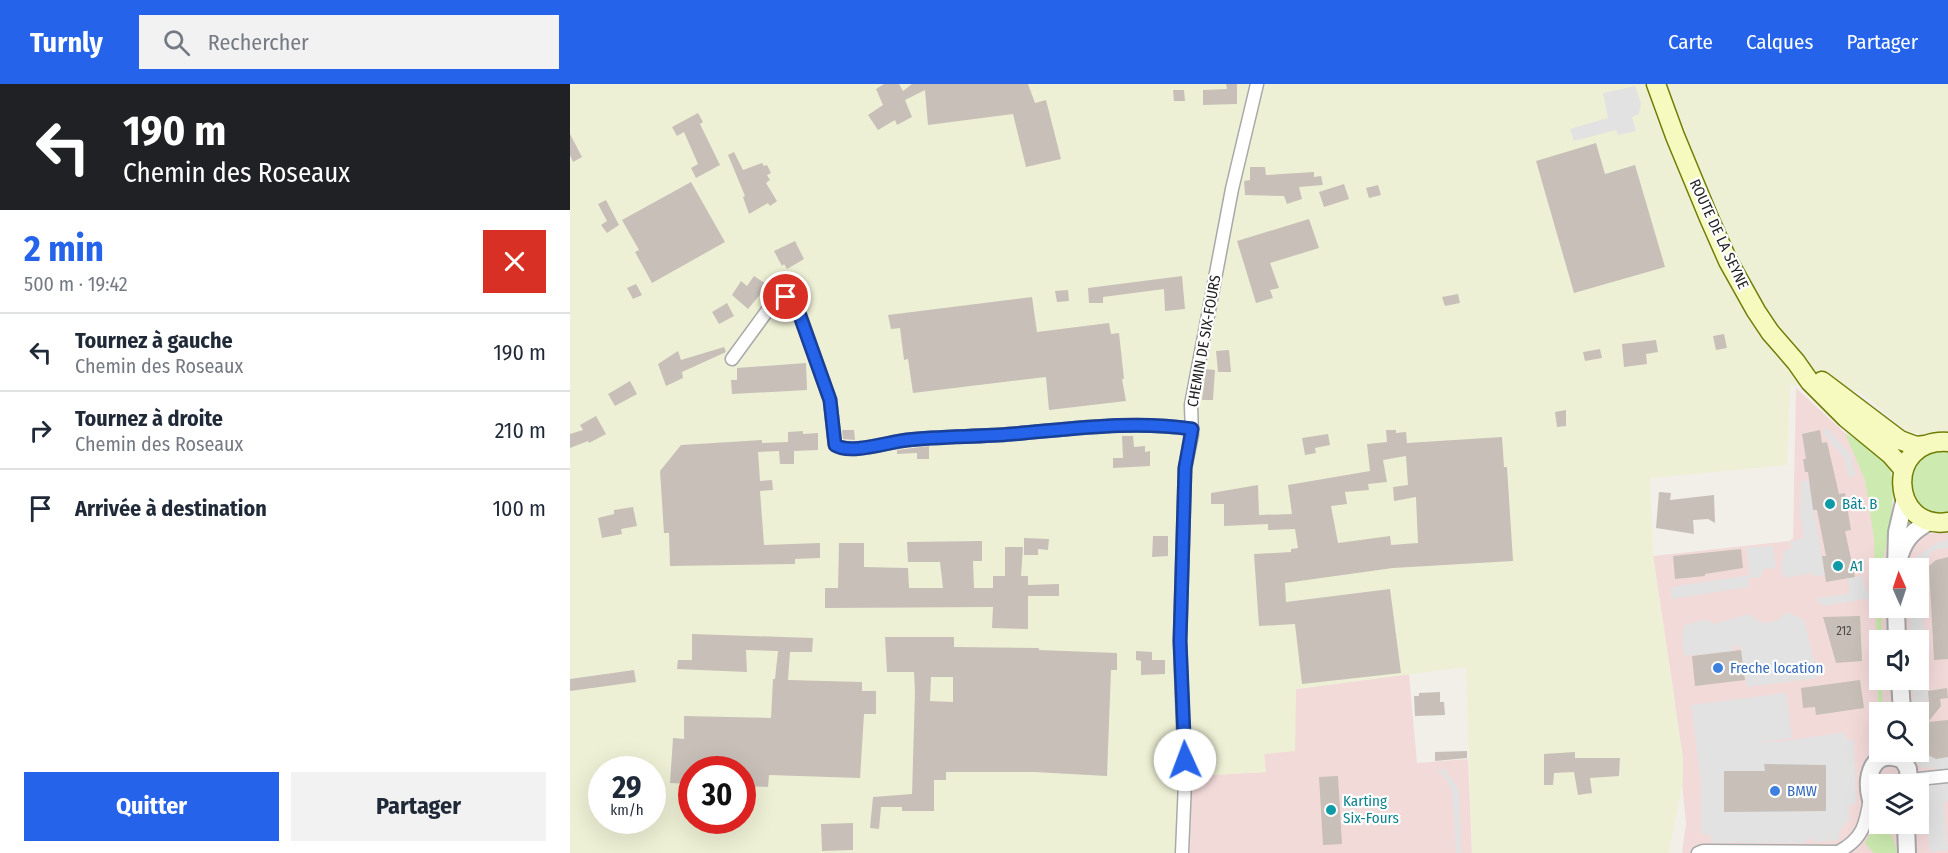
<!DOCTYPE html>
<html lang="fr">
<head>
<meta charset="utf-8">
<style>
	body { margin:0; font-family:"Fira Sans Condensed",sans-serif; background:#f2f2f3; color:#1f2937; height:100vh; display:flex; flex-direction:column; font-size:22px; white-space:nowrap }
	* { box-sizing:border-box; margin:0 }
	p { font-size:20px; color:#747a83 }
	.icon { flex:none; width:33px; height:33px; fill:none; stroke:currentColor; stroke-width:2; stroke-linecap:round; stroke-linejoin:round }
	.map { position:relative; flex:1; overflow:hidden }
	.panel { display:flex; flex-direction:column; background:#fff; width:570px }
	.panel>* { flex:none }
	.guide { background:#202124; color:#fff; overflow:hidden }
	.needle { width:39px; rotate:357deg }
	.tools { position:absolute; left:1299px; top:474px; display:grid; gap:12px }
	.tools a { display:grid; place-items:center; width:60px; height:60px; border-radius:0px; background:#fff; box-shadow:0 6px 24px #0002; font-size:30px }
	.speed { position:absolute; left:18px; top:672px; display:flex; gap:12px; font-size:30px; font-weight:700; text-align:center }
	.speed>* { display:grid; place-content:center; width:78px; height:78px; border-radius:50%; background:#fff; box-shadow:0 6px 24px #0002; line-height:1 }
	.speed small { font-size:15px; font-weight:400 }
	.speed .limit { border:9px solid #d22; background:#fff; color:#111 }
	.pin { position:absolute; display:grid; place-items:center; width:51px; height:51px; color:#fff; margin:-26px; border:3px solid #fff; border-radius:50%; box-shadow:0 2px 6px #0007 }
	.me { position:absolute; width:66px; margin:-33px; rotate:358deg; stroke-linejoin:round; filter:drop-shadow(0 0 4px #0008) }
	.turn { display:flex; align-items:center; gap:21px; height:126px; padding:0 24px; font-size:27px }
	.turn .icon { width:78px; height:78px; stroke-width:2.5 }
	.turn b { display:block; font-size:42px; line-height:51px }
	.round { display:grid; place-items:center; flex:none; width:63px; height:63px; border-radius:0px; background:#f2f2f3 }
	.head { display:flex; align-items:center; justify-content:space-between; height:102px; padding:0 24px }
	h1 { font-size:36px; font-weight:700; line-height:45px; color:#2563eb }
	.action { display:flex; gap:12px; margin-top:auto; padding:12px 24px }
	.action a { flex:1; height:69px; border-radius:0px; background:#2563eb; color:#fff; font-size:24px; font-weight:700; line-height:69px; text-align:center }
	.action a+a { background:#f2f2f3; color:#1f2937 }
	ul { padding:0; list-style:none }
	li { display:flex; align-items:center; gap:18px; height:78px; padding:0 24px; border-top:2px solid #e0e1e3 }
	li div { flex:1 }
	li b { display:block; font-size:22px }
	li em { font-style:normal }
	header { display:flex; align-items:center; gap:36px; box-sizing:border-box; height:84px; padding:0 30px; background:#2563eb; color:#fff }
	header strong { font-size:28px }
	nav { display:flex; gap:33px; margin-inline-start:auto; font-size:21px }
	.search { width:420px; height:54px; background:#f2f2f3; display:flex; align-items:center; gap:15px; box-sizing:border-box; padding:0 21px; border-radius:0px; color:#747a83; font-size:22px }
	main { display:flex; flex:1; min-height:0 }
	.map>svg:first-child { display:block }
	.commercial { fill:#f2dad9; fill-rule:evenodd }
	.farmland { fill:#eef0d5; fill-rule:evenodd }
	.grass { fill:#cdebb0 }
	.parking { fill:#e2e2e2 }
	.building { fill:#c7bfb8; fill-rule:evenodd }
	.lines { fill:none; stroke-linecap:round; stroke-linejoin:round }
	.minor-casing { stroke:#a9a9a9; stroke-width:15 }
	.tertiary-casing { stroke:#a9a9a9; stroke-width:20 }
	.secondary-casing { stroke:#707d05; stroke-width:21 }
	.minor { stroke:#fff; stroke-width:12 }
	.tertiary { stroke:#fff; stroke-width:16 }
	.secondary { stroke:#f7fabf; stroke-width:18 }
	.route-casing { stroke:#184099; stroke-width:15 }
	.route { stroke:#2563eb; stroke-width:10 }
	.culture-dot { fill:#0f9aa8; stroke:#fff; stroke-width:2 }
	.shop-dot { fill:#3f7fe0; stroke:#fff; stroke-width:2 }
	.labels { text-anchor:middle; stroke-width:4.5; stroke-linejoin:round; paint-order:stroke }
	.number-label { font-size:12px; fill:#4b4948 }
	.street-label { font-size:15px; fill:#222; stroke:#fff }
	.culture-label { font-size:15px; fill:#0d838f; stroke:#fff; text-anchor:start }
	.shop-label { font-size:15px; fill:#366cbe; stroke:#fff; text-anchor:start }
</style>
</head>
<body>
<header>
<strong>Turnly</strong>
<div class="search"><svg class="icon" aria-label="search" viewBox="0 0 24 24"><circle cx="10" cy="10" r="6"/><path d="M15 15l6 6"/></svg>Rechercher</div>
<nav><a>Carte</a><a>Calques</a><a>Partager</a></nav>
</header>
<main>
<section class="panel">
<div class="guide">
<div class="turn"><svg class="icon" aria-label="left" viewBox="0 0 24 24"><path d="M17 20v-9H6M10 6l-5 5 5 5"/></svg><div><b>190 m</b>Chemin des Roseaux</div></div>
</div>
<div class="head"><div><h1>2 min</h1><p>500 m · 19:42</p></div><a class="round" style="background:#d93025;color:#fff"><svg class="icon" aria-label="close" viewBox="0 0 24 24"><path d="M6 6l12 12M18 6L6 18"/></svg></a></div>
<ul>
<li><svg class="icon" aria-label="left" viewBox="0 0 24 24"><path d="M17 20v-9H6M10 6l-5 5 5 5"/></svg><div><b>Tournez à gauche</b><p>Chemin des Roseaux</p></div><em>190 m</em></li>
<li><svg class="icon" aria-label="right" viewBox="0 0 24 24"><path d="M7 20v-9h11M14 6l5 5-5 5"/></svg><div><b>Tournez à droite</b><p>Chemin des Roseaux</p></div><em>210 m</em></li>
<li><svg class="icon" aria-label="arrive" viewBox="0 0 24 24"><path d="M6 21V4h12l-3 4 3 4H6"/></svg><div><b>Arrivée à destination</b></div><em>100 m</em></li>
</ul>
<div class="action"><a>Quitter</a><a>Partager</a></div>
</section>
<div class="map">
<svg width="1378" height="769" viewBox="0 0 1378 769">
	<rect width="100%" height="100%" fill="#f2efe9"/>
	<!-- commercial -->
	<path class="commercial" d="M 1226,304 L 1275,349 L 1299,385 L 1309,441 L 1359,450 L 1378,446 L 1378,769 L 1112,769 L 1116,740 L 1104,612 L 1083,472 L 1220,457 L 1223,454 ZM 1310,484 L 1348,484 L 1348,524 L 1310,524 ZM 1310,556 L 1348,556 L 1348,596 L 1310,596 ZM 1310,628 L 1348,628 L 1348,668 L 1310,668 ZM 1310,700 L 1348,700 L 1348,740 L 1310,740 Z
		M 839,590 L 847,679 L 898,675 L 902,769 L 620,769 L 622,692 L 695,688 L 694,670 L 726,605 Z"/>
	<!-- farmland -->
	<path class="farmland" d="M 0,0 L 1378,0 L 1378,349 L 1355,352 L 1336,347 L 1289,307 L 1220,301 L 1217,381 L 1080,394 L 1083,472 L 1113,674 L 1113,697 L 1099,769 L 902,769 L 896,583 L 726,605 L 725,667 L 694,670 L 696,688 L 608,693 L 608,769 L 0,769 ZM 32,686 L 82,686 L 82,736 L 32,736 ZM 122,686 L 172,686 L 172,736 L 122,736 Z"/>
	<!-- grass -->
	<path class="grass" d="M 1275,349 C 1286,355 1313,373 1319,384 C 1330,404 1315,461 1312,484 L 1310,484 L 1310,524 L 1311,524 L 1312,556 L 1310,556 L 1310,596 L 1312,596 L 1313,628 L 1310,628 L 1309,651 L 1304,454 L 1295,396 Z
		M 1378,358 L 1378,438 L 1335,414 L 1346,367 Z
		M 1308,742 C 1322,746 1324,756 1327,769 L 1304,769 L 1295,759 L 1302,746 Z"/>
	<!-- parking -->
	<path class="parking" d="M 1065,2 L 1071,19 L 1069,30 L 1062,33 L 1066,47 L 1048,51 L 1046,46 L 1004,57 L 1000,45 L 1038,34 L 1033,9 Z
		M 1257,344 L 1280,370 L 1286,392 L 1278,393 L 1275,375 L 1253,349 Z
		M 1231,397 L 1239,397 L 1255,491 L 1244,493 L 1243,489 L 1214,494 L 1211,484 L 1214,466 L 1221,465 L 1220,458 L 1234,454 L 1230,429 Z
		M 1378,455 L 1378,464 L 1363,466 L 1349,488 L 1358,589 L 1349,589 L 1348,556 L 1340,556 L 1339,524 L 1348,524 L 1348,484 L 1343,483 L 1347,472 L 1367,459 Z
		M 1203,462 L 1206,484 L 1193,485 L 1191,493 L 1179,494 L 1179,503 L 1101,515 L 1101,503 L 1180,491 L 1176,464 Z
		M 1291,492 L 1297,507 L 1307,513 L 1253,522 L 1245,515 L 1280,509 L 1278,494 Z
		M 1217,528 L 1234,536 L 1248,594 L 1177,603 L 1170,562 L 1162,562 L 1163,567 L 1114,572 L 1112,555 L 1113,542 L 1129,537 L 1138,536 L 1144,540 L 1179,530 L 1188,537 L 1196,539 L 1208,536 Z
		M 1358,604 L 1359,615 L 1352,619 L 1353,629 L 1344,628 L 1343,605 Z
		M 1216,609 L 1222,654 L 1176,660 L 1222,656 L 1275,648 L 1276,656 L 1284,656 L 1286,720 L 1279,721 L 1279,737 L 1276,738 L 1269,748 L 1269,756 L 1245,758 L 1241,755 L 1236,755 L 1236,759 L 1141,759 L 1141,751 L 1131,750 L 1131,698 L 1121,621 Z
		M 1351,630 L 1353,665 L 1357,670 L 1366,675 L 1378,673 L 1378,687 L 1365,688 L 1364,683 L 1352,684 L 1347,679 L 1345,668 L 1348,668 L 1349,631 Z
		M 874,685 L 886,700 L 889,710 L 891,769 L 886,769 L 882,707 L 874,692 L 866,686 Z
		M 1378,700 L 1378,717 L 1373,718 L 1378,766 L 1360,768 L 1354,705 L 1356,702 Z"/>
	<!-- building -->
	<path class="building" d="M 314,0 L 329,0 L 333,7 L 342,0 L 458,0 L 465,19 L 476,16 L 491,75 L 456,83 L 443,30 L 358,41 L 355,6 L 335,16 L 342,33 L 327,41 L 325,36 L 308,46 L 298,31 L 313,21 L 306,5 Z
		M 656,0 L 667,0 L 667,20 L 633,21 L 633,6 L 657,5 Z
		M 603,6 L 614,6 L 615,17 L 604,17 Z
		M 128,29 L 133,38 L 130,40 L 150,81 L 126,94 L 121,84 L 128,80 L 114,48 L 107,52 L 102,43 Z
		M 0,50 L 12,73 L 3,78 L 0,71 Z
		M 1026,59 L 1035,90 L 1065,81 L 1095,183 L 1004,209 L 966,77 Z
		M 164,68 L 173,86 L 192,79 L 194,82 L 197,81 L 201,89 L 197,91 L 200,96 L 196,99 L 207,117 L 200,122 L 198,119 L 179,130 L 173,113 L 175,112 L 158,71 Z
		M 680,83 L 695,83 L 696,91 L 744,88 L 744,93 L 751,92 L 753,101 L 729,103 L 732,115 L 717,120 L 714,112 L 675,111 L 674,97 L 680,96 Z
		M 121,98 L 155,158 L 82,199 L 65,168 L 69,166 L 52,136 Z
		M 774,100 L 779,115 L 754,123 L 749,108 Z
		M 808,101 L 811,111 L 799,114 L 796,104 Z
		M 36,116 L 49,141 L 37,149 L 31,141 L 37,137 L 28,120 Z
		M 739,135 L 749,164 L 700,179 L 709,204 L 700,206 L 703,214 L 686,219 L 667,157 Z
		M 225,157 L 234,175 L 217,185 L 214,180 L 212,182 L 204,167 Z
		M 184,192 L 198,201 L 178,225 L 162,211 L 171,197 L 177,202 Z
		M 612,192 L 615,225 L 595,227 L 594,205 L 533,213 L 533,219 L 519,219 L 518,204 Z
		M 66,200 L 72,211 L 63,215 L 57,204 Z
		M 498,206 L 499,217 L 487,218 L 485,207 Z
		M 888,210 L 890,219 L 875,222 L 872,213 Z
		M 462,213 L 467,248 L 539,239 L 541,250 L 549,249 L 554,295 L 552,295 L 556,317 L 479,326 L 476,293 L 343,309 L 338,275 L 334,276 L 330,244 L 321,245 L 318,231 Z
		M 157,219 L 164,232 L 149,240 L 142,228 Z
		M 1154,250 L 1157,264 L 1146,266 L 1143,252 Z
		M 1086,256 L 1088,268 L 1076,270 L 1077,280 L 1054,283 L 1052,260 Z
		M 154,263 L 156,268 L 112,288 L 113,294 L 96,302 L 88,280 L 108,267 L 111,276 Z
		M 1030,265 L 1032,274 L 1015,277 L 1013,268 Z
		M 659,266 L 661,288 L 648,288 L 646,267 Z
		M 236,279 L 237,306 L 162,310 L 161,296 L 167,296 L 167,284 Z
		M 636,285 L 645,286 L 643,316 L 632,316 Z
		M 60,297 L 67,310 L 45,322 L 38,310 Z
		M 996,326 L 996,342 L 987,343 L 985,328 Z
		M 26,332 L 36,350 L 19,359 L 18,357 L 0,364 L 0,350 L 13,346 L 10,341 Z
		M 272,346 L 284,346 L 285,356 L 273,355 Z
		M 816,346 L 826,346 L 826,349 L 836,348 L 837,359 L 932,353 L 934,383 L 937,383 L 943,477 L 823,484 L 715,499 L 716,518 L 820,505 L 831,589 L 732,600 L 725,540 L 689,542 L 684,470 L 721,468 L 721,465 L 728,464 L 725,445 L 698,446 L 698,440 L 654,442 L 654,420 L 641,420 L 641,409 L 688,401 L 689,431 L 722,430 L 718,401 L 800,387 L 797,360 L 817,358 ZM 836,372 L 838,401 L 823,403 L 824,417 L 846,413 L 848,459 L 821,461 L 820,452 L 768,459 L 761,422 L 777,420 L 775,408 L 799,406 L 798,400 L 817,398 L 813,376 Z
		M 1250,346 L 1252,359 L 1257,358 L 1269,410 L 1275,409 L 1281,446 L 1275,447 L 1285,493 L 1256,498 L 1252,472 L 1256,472 L 1247,426 L 1243,426 L 1238,388 L 1235,388 L 1233,375 L 1236,375 L 1232,350 Z
		M 233,347 L 233,350 L 248,349 L 248,366 L 224,367 L 224,380 L 210,380 L 209,367 L 188,368 L 190,397 L 202,396 L 203,406 L 190,407 L 194,461 L 250,459 L 250,474 L 225,475 L 225,480 L 100,482 L 99,449 L 94,449 L 90,387 L 111,361 L 192,356 L 192,359 L 218,358 L 218,348 Z
		M 758,350 L 760,361 L 745,364 L 746,369 L 735,371 L 732,354 Z
		M 552,352 L 563,352 L 564,363 L 575,362 L 575,368 L 580,367 L 580,382 L 543,384 L 543,374 L 553,374 Z
		M 359,362 L 359,375 L 347,375 L 347,369 L 327,370 L 327,366 Z
		M 1089,408 L 1101,409 L 1100,416 L 1144,411 L 1145,439 L 1138,435 L 1123,436 L 1124,450 L 1086,444 Z
		M 63,423 L 67,442 L 51,445 L 52,450 L 32,454 L 28,434 L 44,430 L 44,426 Z
		M 583,452 L 598,452 L 598,472 L 582,473 Z
		M 454,454 L 479,455 L 478,466 L 468,465 L 468,471 L 454,471 Z
		M 412,457 L 412,477 L 403,477 L 404,504 L 423,504 L 423,492 L 435,492 L 435,463 L 453,463 L 451,492 L 458,492 L 458,501 L 489,500 L 489,512 L 458,512 L 458,545 L 422,544 L 423,523 L 255,524 L 255,504 L 268,504 L 269,459 L 294,459 L 294,483 L 338,484 L 339,504 L 373,504 L 370,478 L 338,478 L 337,458 Z
		M 1171,465 L 1173,484 L 1135,490 L 1135,492 L 1105,495 L 1103,472 Z
		M 1378,473 L 1378,575 L 1364,576 L 1359,482 L 1366,476 Z
		M 1290,532 L 1292,577 L 1266,579 L 1253,533 Z
		M 122,550 L 243,554 L 242,568 L 220,568 L 218,596 L 292,598 L 292,607 L 306,607 L 306,630 L 294,630 L 290,694 L 199,691 L 198,703 L 172,702 L 172,686 L 122,686 L 122,700 L 100,699 L 103,654 L 114,655 L 114,632 L 201,634 L 203,595 L 205,595 L 208,567 L 176,566 L 177,588 L 107,585 L 108,576 L 122,576 Z
		M 315,553 L 384,553 L 384,563 L 469,564 L 469,566 L 547,569 L 547,586 L 541,586 L 537,692 L 464,688 L 376,688 L 376,696 L 364,696 L 364,727 L 332,727 L 332,723 L 311,723 L 309,745 L 300,744 L 303,713 L 342,710 L 345,608 L 344,588 L 317,588 ZM 361,593 L 383,593 L 383,618 L 360,617 Z
		M 1171,566 L 1175,596 L 1125,602 L 1122,572 Z
		M 566,567 L 582,568 L 582,576 L 595,576 L 595,590 L 571,591 L 571,577 L 566,576 Z
		M 64,586 L 66,598 L 0,607 L 0,595 Z
		M 1290,596 L 1294,624 L 1246,631 L 1245,623 L 1233,624 L 1231,604 Z
		M 1377,604 L 1378,614 L 1370,615 L 1371,622 L 1358,638 L 1378,636 L 1378,673 L 1366,675 L 1356,670 L 1352,660 L 1353,657 L 1352,638 L 1355,638 L 1352,619 L 1359,618 L 1358,607 Z
		M 870,608 L 870,618 L 874,618 L 875,631 L 845,632 L 844,612 L 849,612 L 849,609 Z
		M 897,667 L 897,674 L 865,677 L 865,668 Z
		M 1005,668 L 1005,674 L 1050,674 L 1049,692 L 1020,694 L 1022,709 L 1008,711 L 1004,688 L 984,689 L 983,701 L 974,701 L 974,670 Z
		M 1194,680 L 1256,681 L 1256,727 L 1154,728 L 1154,687 L 1195,687 Z
		M 768,692 L 772,760 L 753,761 L 749,693 Z
		M 283,739 L 283,766 L 252,767 L 251,740 Z"/>
	<g class="lines">
		<defs>
			<path id="minor" d="M 162,275 L 208,212 L 221,214 L 225,217 L 260,316 L 265,361 C 280,371 318,358 337,356 C 372,352 407,353 442,350 C 502,345 563,336 622,345
				M 1339,696 L 1378,692
				M 612,769 L 615,698 L 610,557 L 615,384 L 622,351 L 621,321 L 662,105 L 687,0
				M 1128,769 L 1133,767 L 1268,768 C 1293,755 1296,740 1300,714"/>
			<path id="tertiary" d="M 1330,471 C 1335,454 1345,445 1361,437
				M 1326,484 L 1327,448 L 1335,414
				M 1326,524 L 1327,556
				M 1330,596 L 1332,628
				M 1310,731 C 1292,715 1293,659 1333,676 L 1338,685 L 1339,700
				M 1336,740 L 1337,769"/>
			<path id="secondary" d="M 1086,0 L 1105,52 L 1139,134 L 1158,177 L 1186,227 L 1200,248 L 1226,278 L 1240,298 L 1276,334 L 1321,371 L 1334,386
				M 1252,297 L 1330,356 L 1346,362 L 1355,361
				M 1378,358 C 1314,354 1320,447 1378,438"/>
		</defs>
		<!-- minor casing -->
		<use href="#minor" class="minor-casing"/>
		<!-- tertiary casing -->
		<use href="#tertiary" class="tertiary-casing"/>
		<!-- secondary casing -->
		<use href="#secondary" class="secondary-casing"/>
		<!-- minor -->
		<use href="#minor" class="minor"/>
		<!-- tertiary -->
		<use href="#tertiary" class="tertiary"/>
		<!-- secondary -->
		<use href="#secondary" class="secondary"/>
	</g>
	<g class="lines">
		<defs>
			<path id="route" d="M 216,213 L 225,218 L 260,316 L 265,361 C 280,371 318,358 337,356 C 371,352 407,353 442,350 C 502,345 563,336 622,345 L 615,384 L 610,557 L 615,676"/>
		</defs>
		<!-- route casing -->
		<use href="#route" class="route-casing"/>
		<!-- route -->
		<use href="#route" class="route"/>
	</g>
	<!-- markers -->
	<g class="culture-dot">
		<circle cx="1260" cy="420" r="6"/>
		<circle cx="1268" cy="482" r="6"/>
		<circle cx="761" cy="726" r="6"/>
	</g>
	<g class="shop-dot">
		<circle cx="1148" cy="584" r="6"/>
		<circle cx="1205" cy="707" r="6"/>
	</g>
	<g class="labels">
		<!-- number labels -->
		<g class="number-label">
			<text x="1274" y="551">212</text>
		</g>
		<!-- street labels -->
		<g class="street-label">
			<text transform="translate(1149 150) rotate(65)" y="5">ROUTE DE LA SEYNE</text>
			<text transform="translate(634 257) rotate(-80)" y="5">CHEMIN DE SIX-FOURS</text>
		</g>
		<!-- culture labels -->
		<g class="culture-label">
			<text x="1272" y="425">Bât. B</text>
			<text x="1280" y="487">A1</text>
			<text x="773" y="722">Karting<tspan x="773" dy="17">Six-Fours</tspan></text>
		</g>
		<!-- shop labels -->
		<g class="shop-label">
			<text x="1160" y="589">Freche location</text>
			<text x="1217" y="712">BMW</text>
		</g>
	</g>
</svg>
<div class="tools">
<a><svg class="needle" viewBox="-14 -14 28 28"><path d="M0-13l5 13h-10z" fill="#e53935"/><path d="M0 13l5-13h-10z" fill="#747a83"/></svg></a>
<a><svg class="icon" aria-label="sound" viewBox="0 0 24 24"><path d="M4 9h4l5-4v14l-5-4H4zM17 9q2 3 0 6"/></svg></a>
<a><svg class="icon" aria-label="search" viewBox="0 0 24 24"><circle cx="10" cy="10" r="6"/><path d="M15 15l6 6"/></svg></a>
<a><svg class="icon" aria-label="layers" viewBox="0 0 24 24"><path d="M12 4l9 5-9 5-9-5zM3 14l9 5 9-5"/></svg></a>
</div>
<div class="speed"><div>29<small>km/h</small></div><div class="limit">30</div></div>
<div class="pin" style="left:216px;top:213px;background:#d93025"><svg class="icon" aria-label="arrive" viewBox="0 0 24 24"><path d="M6 21V4h12l-3 4 3 4H6"/></svg></div>
<svg class="me" style="left:615px;top:676px" viewBox="-20 -20 40 40"><circle r="19" fill="#fff"/><path d="M0-13L10 11 0 6-10 11z" fill="#2563eb"/></svg>
</div>
</main>
</body>
</html>
